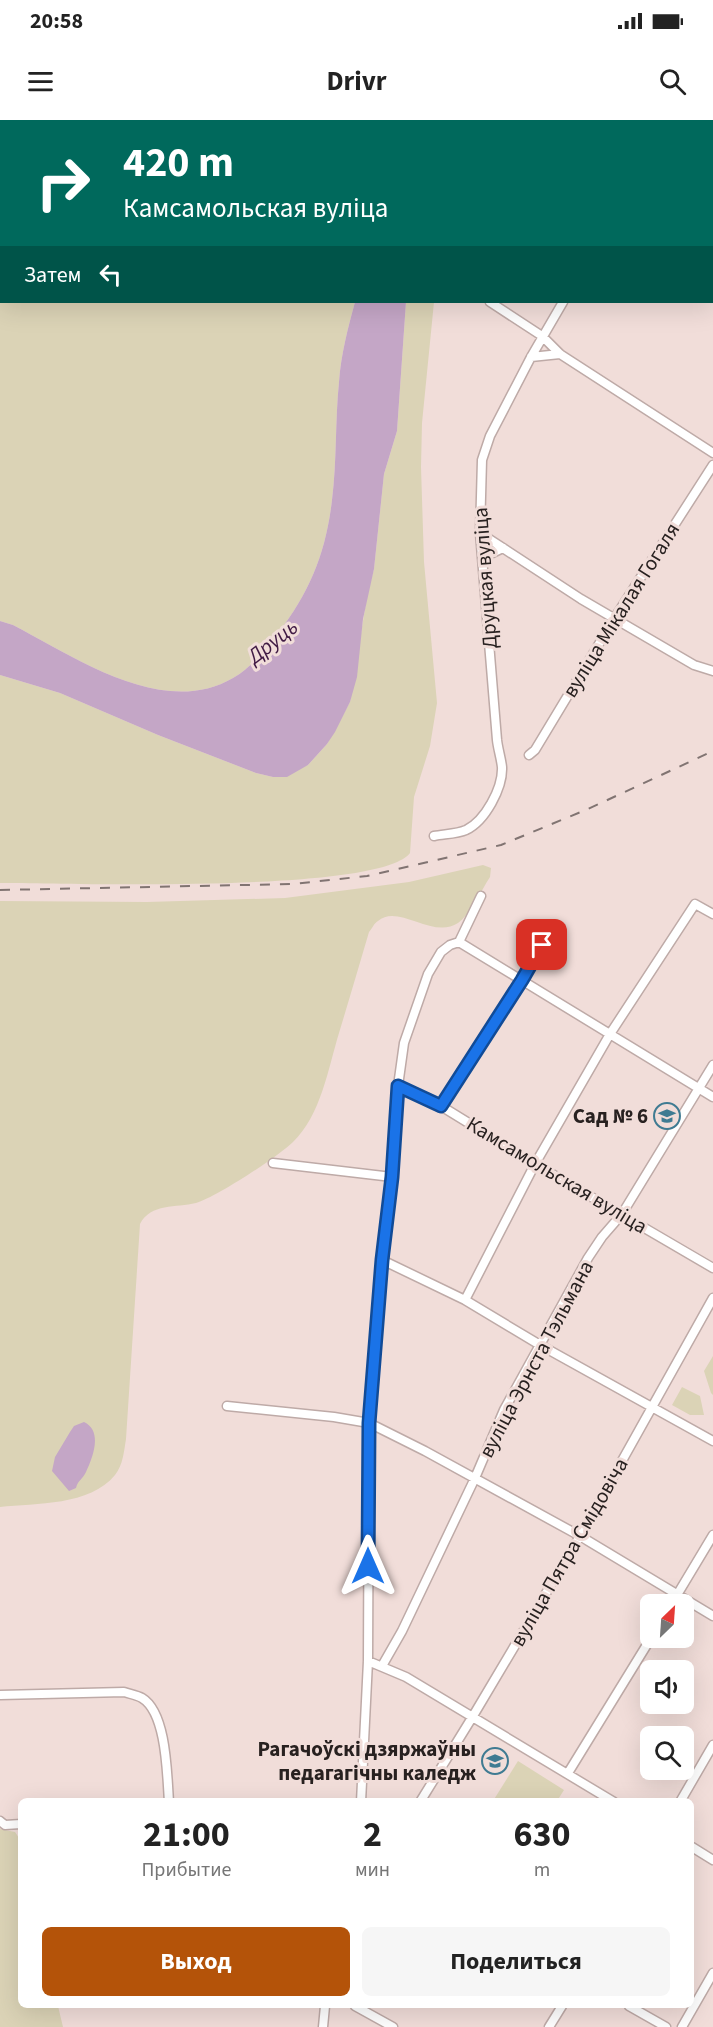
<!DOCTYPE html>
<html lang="ru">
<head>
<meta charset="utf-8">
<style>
	body { margin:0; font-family:"Source Sans 3",sans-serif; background:#f6f6f6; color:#222; height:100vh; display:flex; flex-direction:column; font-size:22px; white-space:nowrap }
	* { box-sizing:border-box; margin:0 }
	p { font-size:20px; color:#767676 }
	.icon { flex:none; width:33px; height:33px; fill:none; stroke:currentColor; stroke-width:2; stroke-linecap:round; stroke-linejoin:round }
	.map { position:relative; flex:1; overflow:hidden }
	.panel { position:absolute; left:18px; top:1678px; width:676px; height:210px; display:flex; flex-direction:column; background:#fff; border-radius:9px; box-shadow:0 6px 24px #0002 }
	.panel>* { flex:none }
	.guide { position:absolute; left:0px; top:0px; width:714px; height:183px; box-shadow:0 6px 24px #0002; background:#00695c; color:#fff; overflow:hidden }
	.needle { width:39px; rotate:25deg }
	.controls { position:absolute; left:640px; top:1474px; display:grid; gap:12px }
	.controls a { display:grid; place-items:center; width:54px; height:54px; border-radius:9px; background:#fff; box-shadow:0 6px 24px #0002; font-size:30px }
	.pin { position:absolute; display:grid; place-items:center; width:51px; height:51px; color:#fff; margin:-26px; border-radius:12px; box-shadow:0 3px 9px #0006 }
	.me { position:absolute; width:66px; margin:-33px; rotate:0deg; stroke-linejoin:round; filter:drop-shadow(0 0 4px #0008) }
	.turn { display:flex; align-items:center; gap:21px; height:126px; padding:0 24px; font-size:27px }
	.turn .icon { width:78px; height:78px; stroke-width:2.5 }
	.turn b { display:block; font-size:42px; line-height:51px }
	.then { display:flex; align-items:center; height:57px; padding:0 24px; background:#0003; gap:12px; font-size:22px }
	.eta { display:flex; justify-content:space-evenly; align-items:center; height:102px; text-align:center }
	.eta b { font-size:36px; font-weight:700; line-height:42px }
	.action { display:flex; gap:12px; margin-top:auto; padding:12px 24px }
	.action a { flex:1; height:69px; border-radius:9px; background:#b45309; color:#fff; font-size:24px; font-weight:700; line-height:69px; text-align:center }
	.action a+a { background:#f6f6f6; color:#222 }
	.status { display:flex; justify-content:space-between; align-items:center; height:42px; padding:0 30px; background:#fff; direction:ltr }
	.status svg { height:16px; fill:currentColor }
	header { display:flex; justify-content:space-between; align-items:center; height:78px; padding:0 24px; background:#fff; font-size:27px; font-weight:700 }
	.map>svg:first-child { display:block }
	.green { fill:#dbd3b6 }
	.water { fill:#c4a6c6 }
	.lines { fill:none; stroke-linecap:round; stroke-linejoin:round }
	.street-casing { stroke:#beaaa7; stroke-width:11 }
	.street { stroke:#fff; stroke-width:8 }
	.rail { stroke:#817472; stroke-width:2; stroke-dasharray:10 10; stroke-linecap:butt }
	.route-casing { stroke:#114b97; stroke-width:15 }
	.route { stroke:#1a73e8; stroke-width:10 }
	.labels { text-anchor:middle; stroke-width:6; stroke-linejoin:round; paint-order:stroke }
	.street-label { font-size:21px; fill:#282120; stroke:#f1ddd9 }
	.poi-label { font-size:21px; font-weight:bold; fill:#282120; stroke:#f1ddd9; text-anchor:end }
	.water-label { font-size:22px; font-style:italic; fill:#401a44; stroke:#f1ddd9 }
</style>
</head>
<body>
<div class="status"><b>20:58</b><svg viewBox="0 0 49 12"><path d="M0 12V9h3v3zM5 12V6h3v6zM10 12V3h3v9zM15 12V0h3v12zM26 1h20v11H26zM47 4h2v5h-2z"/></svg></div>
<header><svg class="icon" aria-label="menu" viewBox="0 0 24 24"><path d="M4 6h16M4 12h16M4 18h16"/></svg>Drivr<svg class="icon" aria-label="search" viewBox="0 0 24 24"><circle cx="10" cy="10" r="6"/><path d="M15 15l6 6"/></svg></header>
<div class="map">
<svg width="713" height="1907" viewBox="0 0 713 1907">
	<rect width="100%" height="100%" fill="#f1ddd9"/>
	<!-- green -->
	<path class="green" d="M 0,0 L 397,0 L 2,2 L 2,182 L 355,182 C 348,208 341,234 339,262 C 335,301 337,341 332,380 C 326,432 310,472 278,513 C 265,529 251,548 233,558 C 163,599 75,537 13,505 L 0,501 Z
		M 406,182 L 434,182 L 422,303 L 421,347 L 424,442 L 437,583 L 430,626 L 414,677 L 410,733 C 379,774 63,763 0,763 L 0,555 L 60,573 L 158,615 L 256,653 L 273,657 L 308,645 L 327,624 L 350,582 L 367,476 L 374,449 L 384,354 L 397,311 Z
		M 483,745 L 491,748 L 490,757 C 482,769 470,795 458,803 C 433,820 398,783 378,801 C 374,803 372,809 369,812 C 359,846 349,880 339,913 C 328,949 321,995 293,1022 C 279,1036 215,1078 196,1083 C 176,1088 151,1083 140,1104 L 126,1319 C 124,1331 123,1345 115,1355 C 90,1386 36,1383 0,1387 L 0,781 L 147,782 L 285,778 L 409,762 Z
		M 713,1236 L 713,1275 L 711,1273 L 704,1251 Z
		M 682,1267 L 700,1276 L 704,1295 L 690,1295 L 672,1285 Z
		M 518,1641 L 564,1670 L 557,1681 L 493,1681 Z
		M 0,1709 L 15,1712 L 19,1718 L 21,1728 L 21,1886 L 58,1886 L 63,1907 L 0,1907 Z"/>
	<!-- water -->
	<path class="water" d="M 355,182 L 406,182 L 397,311 L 384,354 L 374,449 L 363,499 L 357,557 L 350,582 L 335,612 L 327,624 L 308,645 L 287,657 L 273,657 L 256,653 L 158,615 L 60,573 L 0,555 L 0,501 L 13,505 C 75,537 163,599 233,558 C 251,548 265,529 278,513 C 310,472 326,432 332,380 C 337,341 335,301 339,262 C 341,234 348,208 355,182 Z
		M 84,1302 C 103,1311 93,1337 86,1352 C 83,1359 78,1360 76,1368 L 69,1371 L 52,1351 L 55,1337 L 70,1312 L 74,1306 Z"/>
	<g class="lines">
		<defs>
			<path id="street" d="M 547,0 L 549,2
				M 679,2 L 679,0
				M 712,104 L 713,104
				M 490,182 L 542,216 L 560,234 L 713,333
				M 531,237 L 560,234
				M 480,413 L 581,479 L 694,545 L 713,551
				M 482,438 L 503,428
				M 529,635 L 535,630 L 614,499 L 713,345
				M 434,716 C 444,714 457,714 466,710 C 485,701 503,668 502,647 C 501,638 498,629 497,620 L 480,413 L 482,340 L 490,316 L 531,237 L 563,182
				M 459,822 L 713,977
				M 398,966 L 441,986 L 535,1044 L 713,1148
				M 441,986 L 522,860 L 551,808
				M 273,1043 L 392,1057
				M 382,1140 L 465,1180 L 540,1225 L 713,1321
				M 465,1180 L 535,1044 L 610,914 L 695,784 L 713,794
				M 227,1286 L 334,1297 L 369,1303 L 425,1331 L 580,1416 L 713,1496
				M 671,1485 L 713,1415
				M 368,1541 L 406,1557 L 614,1682
				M 382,1546 L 402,1511 L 475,1358 L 504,1290 L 588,1138 L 602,1117 L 622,1094 L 713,945
				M 0,1575 L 124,1572 C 130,1574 137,1575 142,1578 C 167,1593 167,1656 169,1682
				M 568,1653 L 651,1518
				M 361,1682 L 368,1541 L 369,1303 L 382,1140 L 392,1057 L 398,966 L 404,923 L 428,854 L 441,832 L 450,825 L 459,822 L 481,776
				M 420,1682 L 473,1596 L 580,1416 L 713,1178
				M 680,1682 L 713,1625
				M 0,1701 L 5,1705 L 21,1704
				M 692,1727 L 713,1740
				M 355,1886 L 393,1907
				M 629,1886 L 666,1907
				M 323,1907 L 325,1886
				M 549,1907 L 562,1886
				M 682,1907 L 713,1853"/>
		</defs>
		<!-- street casing -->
		<use href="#street" class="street-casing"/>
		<!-- street -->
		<use href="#street" class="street"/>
		<!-- rail -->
		<path class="rail" d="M 0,770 L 293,764 L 367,756 L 501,725 L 588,689 L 713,631"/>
	</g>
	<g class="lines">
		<defs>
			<path id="route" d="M 368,1446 L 369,1303 L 382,1140 L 392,1057 L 398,966 L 441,986 L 522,860 L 542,825"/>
		</defs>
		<!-- route casing -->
		<use href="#route" class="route-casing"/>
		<!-- route -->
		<use href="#route" class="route"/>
	</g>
	<!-- icons -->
	<defs>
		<symbol id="school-ring" viewBox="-11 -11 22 22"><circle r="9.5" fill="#f1ddd9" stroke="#3f7b92" stroke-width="1.5"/><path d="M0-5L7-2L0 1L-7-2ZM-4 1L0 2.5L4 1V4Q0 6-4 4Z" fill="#3f7b92"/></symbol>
		<symbol id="university-ring" viewBox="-11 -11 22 22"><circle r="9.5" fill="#f1ddd9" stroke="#3f7b92" stroke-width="1.5"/><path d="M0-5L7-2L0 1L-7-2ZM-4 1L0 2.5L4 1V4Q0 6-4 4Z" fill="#3f7b92"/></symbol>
	</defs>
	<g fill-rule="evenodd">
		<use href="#school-ring" x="652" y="981" width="30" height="30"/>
		<use href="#university-ring" x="480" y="1626" width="30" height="30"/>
	</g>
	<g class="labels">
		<!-- street labels -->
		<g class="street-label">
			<text transform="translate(485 458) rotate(-94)" y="7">Друцкая вуліца</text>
			<text transform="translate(621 490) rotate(-58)" y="7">вуліца Мікалая Гогаля</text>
			<text transform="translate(557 1055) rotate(31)" y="7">Камсамольская вуліца</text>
			<text transform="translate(536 1239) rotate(-62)" y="7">вуліца Эрнста Тэльмана</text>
			<text transform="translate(569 1432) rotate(-60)" y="7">вуліца Пятра Смідовіча</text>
		</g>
		<!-- poi labels -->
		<g class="poi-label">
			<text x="648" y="1003">Сад № 6</text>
			<text x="476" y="1636">Рагачоўскі дзяржаўны<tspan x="476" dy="24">педагагічны каледж</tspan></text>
		</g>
		<!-- water labels -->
		<g class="water-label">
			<text transform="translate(272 521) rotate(-38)" y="8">Друць</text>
		</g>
	</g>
</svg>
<div class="controls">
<a><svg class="needle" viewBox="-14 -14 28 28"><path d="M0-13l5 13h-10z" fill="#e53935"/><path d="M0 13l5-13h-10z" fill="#767676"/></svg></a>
<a><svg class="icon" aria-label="sound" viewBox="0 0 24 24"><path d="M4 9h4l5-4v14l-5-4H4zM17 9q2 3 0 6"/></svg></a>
<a><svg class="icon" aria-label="search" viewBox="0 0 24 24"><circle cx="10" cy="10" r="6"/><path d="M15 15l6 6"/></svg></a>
</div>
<div class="pin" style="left:542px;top:825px;background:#d93025"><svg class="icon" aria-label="arrive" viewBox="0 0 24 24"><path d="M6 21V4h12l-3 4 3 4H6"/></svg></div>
<svg class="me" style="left:368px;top:1446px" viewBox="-20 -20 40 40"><path d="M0-17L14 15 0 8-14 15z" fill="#1a73e8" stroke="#fff" stroke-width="4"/></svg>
<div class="guide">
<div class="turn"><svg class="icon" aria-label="right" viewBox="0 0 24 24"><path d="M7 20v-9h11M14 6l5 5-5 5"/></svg><div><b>420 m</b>Камсамольская вуліца</div></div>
<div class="then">Затем<svg class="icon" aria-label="left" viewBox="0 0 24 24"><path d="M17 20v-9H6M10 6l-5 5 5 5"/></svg></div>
</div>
<section class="panel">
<div class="eta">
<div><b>21:00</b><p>Прибытие</p></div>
<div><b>2</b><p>мин</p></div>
<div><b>630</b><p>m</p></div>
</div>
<div class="action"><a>Выход</a><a>Поделиться</a></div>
</section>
</div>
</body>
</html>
